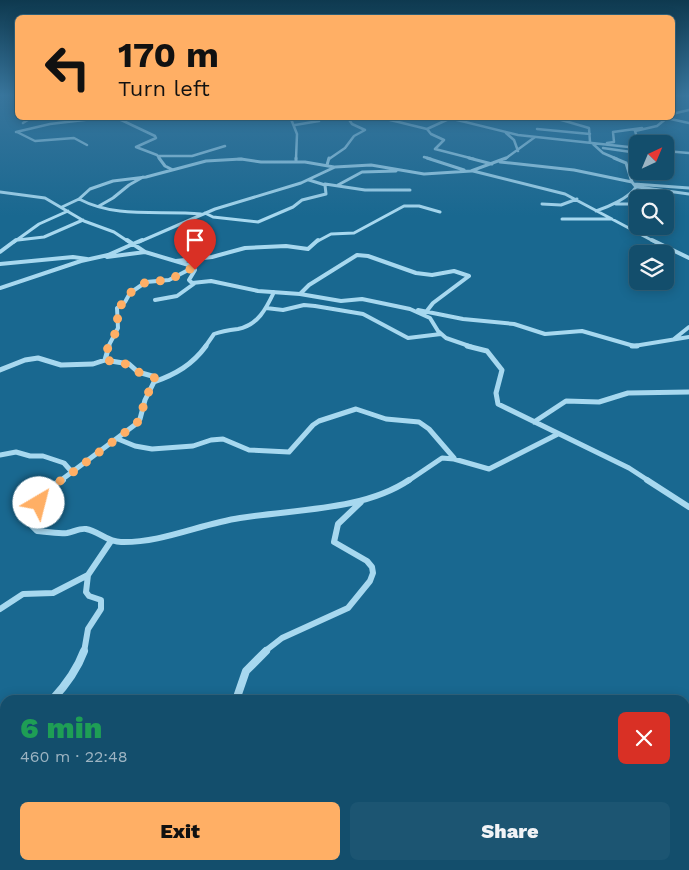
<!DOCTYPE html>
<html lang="en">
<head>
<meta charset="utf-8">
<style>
	body { margin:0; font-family:"Work Sans",sans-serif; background:#1c5572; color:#f1f3f6; height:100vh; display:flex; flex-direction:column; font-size:19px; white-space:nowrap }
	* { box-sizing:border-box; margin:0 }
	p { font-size:16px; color:#9db4c2 }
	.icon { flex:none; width:28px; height:28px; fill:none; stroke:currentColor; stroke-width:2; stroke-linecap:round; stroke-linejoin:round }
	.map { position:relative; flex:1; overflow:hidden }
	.panel { position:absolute; left:0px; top:695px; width:690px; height:175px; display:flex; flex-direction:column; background:#134e6c; border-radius:15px 15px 0 0; box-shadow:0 2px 12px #0003,0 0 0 1px #32657f }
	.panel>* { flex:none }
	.top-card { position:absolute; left:15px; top:15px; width:660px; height:105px; border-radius:8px; box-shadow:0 2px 12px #0003,0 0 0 1px #32657f; background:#ffaf65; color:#111; overflow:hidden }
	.needle { width:32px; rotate:44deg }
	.controls { position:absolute; left:629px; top:135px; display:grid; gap:10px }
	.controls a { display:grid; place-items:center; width:45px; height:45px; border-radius:8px; background:#134e6c; box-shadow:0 2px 12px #0003,0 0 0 1px #32657f; font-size:25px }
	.pin { position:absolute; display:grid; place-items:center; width:42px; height:42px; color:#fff; margin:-51px -21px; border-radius:50% 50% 50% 0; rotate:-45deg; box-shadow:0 0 5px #0007 }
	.pin .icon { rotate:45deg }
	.me { position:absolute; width:55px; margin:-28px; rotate:37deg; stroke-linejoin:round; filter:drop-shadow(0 0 4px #0008) }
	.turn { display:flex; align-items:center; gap:18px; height:105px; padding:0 20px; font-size:22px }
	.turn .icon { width:65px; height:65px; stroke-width:2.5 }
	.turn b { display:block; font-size:35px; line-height:42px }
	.round { display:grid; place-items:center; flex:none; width:52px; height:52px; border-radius:8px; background:#1c5572 }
	.summary { display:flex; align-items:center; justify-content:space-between; height:85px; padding:0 20px }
	h1 { font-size:30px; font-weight:800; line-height:38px; color:#1e9e55 }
	.primary-button { display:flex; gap:10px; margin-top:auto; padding:10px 20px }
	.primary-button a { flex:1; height:58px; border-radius:8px; background:#ffaf65; color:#111; font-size:20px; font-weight:800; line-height:58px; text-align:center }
	.primary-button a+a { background:#1c5572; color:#f1f3f6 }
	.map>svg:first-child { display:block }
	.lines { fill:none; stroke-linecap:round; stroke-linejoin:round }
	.street-far5 { stroke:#a7d8ef; stroke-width:2.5 }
	.street-far4 { stroke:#a7d8ef; stroke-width:3 }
	.street-far3 { stroke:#a7d8ef; stroke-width:4 }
	.street-far2 { stroke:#a7d8ef; stroke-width:5 }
	.street-far1 { stroke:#a7d8ef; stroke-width:6 }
	.street { stroke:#a7d8ef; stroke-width:8 }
	.route { stroke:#ffaf65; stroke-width:9; stroke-dasharray:0 16.2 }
</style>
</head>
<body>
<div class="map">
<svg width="689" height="870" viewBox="0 0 689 870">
	<rect width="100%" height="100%" fill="#196890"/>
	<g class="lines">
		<!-- street-far5 -->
		<path class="street-far5" d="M 672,95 L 689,95
			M 672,114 L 689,110
			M 117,118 L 155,136 L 156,138 L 136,147 L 157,155 L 160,159
			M 289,118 L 330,118
			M 382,118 L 427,129
			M 449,118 L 518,135 L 638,148
			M 451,118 L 427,129 L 431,134 L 444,140 L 435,149 L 474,159
			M 666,118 L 689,123
			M 291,119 L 297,134 L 296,159
			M 558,119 L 589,128 L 590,142
			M 23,123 L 31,118
			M 295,125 L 319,121
			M 537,129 L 590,134
			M 16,132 L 50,124 L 101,118
			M 17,132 L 35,141 L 74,138 L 87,145
			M 506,133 L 514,140 L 518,151
			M 607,143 L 614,142 L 613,132 L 642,128
			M 593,144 L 603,153 L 617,159
			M 639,144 L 635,131 L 657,126 L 667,118
			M 603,148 L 638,153
			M 665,151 L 689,153
			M 159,156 L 192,156 L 225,146
			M 424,157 L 431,159
			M 238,159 L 242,159
			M 329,159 L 345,148 L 354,136 L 365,130 L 352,124 L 348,118
			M 505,159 L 535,137"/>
		<!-- street-far4 -->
		<path class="street-far4" d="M 159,158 L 165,166 L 171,169
			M 427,158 L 464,170
			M 469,158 L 492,164
			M 296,161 L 296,158
			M 500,162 L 574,170 L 632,182
			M 327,165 L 329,158
			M 473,171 L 565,194 L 655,242
			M 325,184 L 365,190 L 410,190
			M 634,184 L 689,188
			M 338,185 L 362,172 L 396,171
			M 638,187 L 689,194
			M 0,192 L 45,198 L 84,221 L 114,232 L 129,242
			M 79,199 C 117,219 160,210 201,214
			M 664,199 L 665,195 L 670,194
			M 542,204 L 561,205 L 577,199
			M 616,204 L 638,204
			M 99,206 L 113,198 L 129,185 L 143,177
			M 62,207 L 79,199 L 90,189 L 113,181 L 146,177 L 206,161 L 241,159 L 261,162 L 305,162 L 334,167
			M 596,211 C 608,207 629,198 636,187 L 632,182 L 626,163 L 614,158
			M 205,213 L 213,217 L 258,222 L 293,207 L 302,200 L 326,194 L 325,185 L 309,180
			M 562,219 L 612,219
			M 18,240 L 44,237 L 83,220
			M 14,242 L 39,224 L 68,211
			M 139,242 L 215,209 L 301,183 L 335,167 L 371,165 L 424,174 L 471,171 L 506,158
			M 316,242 L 331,234 L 354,233 L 404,206 L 419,206 L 440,212"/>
		<!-- street-far3 -->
		<path class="street-far3" d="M 127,240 L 145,252 L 192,266 L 195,270 L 189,280 L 192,283 L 211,281 L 258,291 L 300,294 L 341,301 L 362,299 L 410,309 L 430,318 L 438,331 L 446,338 L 472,347
			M 652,240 L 689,258
			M 0,252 L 16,240
			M 107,257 L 145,252
			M 176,261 L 212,257 L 245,248 L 286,246 L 308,249 L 318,240
			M 0,264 L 73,257 L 87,259
			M 0,288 L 81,261 L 108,255 L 142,240
			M 300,294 L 309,285 L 357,255 L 368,256 L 416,273 L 432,275 L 454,271 L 469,276 L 433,303 L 426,312
			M 155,300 L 177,296 L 195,283
			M 266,308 L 283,310 L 304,305 L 315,306 L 363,314 L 408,338 L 441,334
			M 418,310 L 463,319 L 514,324 L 545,334 L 582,331 L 634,346 L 689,337
			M 674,339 L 689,327
			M 108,347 L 118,328 L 117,308 L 125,302 L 130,293 L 146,282 L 169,280 L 194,267
			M 205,347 L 214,334 C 222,331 230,330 238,329 C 258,325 266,309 274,292"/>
		<!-- street-far2 -->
		<path class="street-far2" d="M 467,346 L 487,351 L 502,370 L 496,393 L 498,404 L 629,468 L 649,481
			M 632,346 L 637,346
			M 0,370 L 25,360 L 38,358 L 61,365 L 93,364 L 105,360
			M 154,382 C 176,374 192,365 206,346
			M 534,422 L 566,401 L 599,402 L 628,393 L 689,392
			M 118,439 L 135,446 L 152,449 L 193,446 L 211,440 L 223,439 L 249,450 L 289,452 L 313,425 L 319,421 L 356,409 L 386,419 L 419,422 L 429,429 L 454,458
			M 0,455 L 16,452 L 30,456 L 43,456 L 64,463 L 71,471
			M 60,481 L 136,424 L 140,419 L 145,400 L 155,380 L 152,376 L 138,372 L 129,364 L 105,360 L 109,346
			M 408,481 L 442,458 L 454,459 L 489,469 L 558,434"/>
		<!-- street-far1 -->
		<path class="street-far1" d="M 63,480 L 47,488 L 39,503 L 32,526 L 37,531 C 47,532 58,534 67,533 C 73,532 80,528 86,529 C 99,531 107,542 121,542 C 162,543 200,524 240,518 C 294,509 363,511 409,480
			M 647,480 L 689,507
			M 0,609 L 23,594 L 53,593 L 88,575 L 111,541
			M 84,652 L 88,629 L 101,609 L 101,600 L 89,596 L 86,592 L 88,575
			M 264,652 L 282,638 L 348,608 L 370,581 L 373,573 L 372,567 L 367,561 L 334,542 L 338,524 L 361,502"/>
		<!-- street -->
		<path class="street" d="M 52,700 C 66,685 77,670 84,651
			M 236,700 L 246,671 L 266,651
			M 3,750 L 5,748
			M 685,756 L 689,748
			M 633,865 L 635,870
			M 82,870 L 90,865
			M 618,870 L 623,865"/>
	</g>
	<!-- sky -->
	<linearGradient id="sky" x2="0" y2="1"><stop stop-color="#0e394f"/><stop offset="0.44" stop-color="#38759c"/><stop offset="1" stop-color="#38759c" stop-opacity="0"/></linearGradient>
	<rect width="689" height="216" fill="url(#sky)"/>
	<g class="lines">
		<!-- route -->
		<path class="route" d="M 39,503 L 46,488 L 64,479 L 136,424 L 140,419 L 145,400 L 155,378 L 138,372 L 126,364 L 105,360 L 108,347 L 118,328 L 117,308 L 125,302 L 130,293 L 146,282 L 169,280 L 194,267 L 195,270"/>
	</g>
</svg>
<div class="controls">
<a><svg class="needle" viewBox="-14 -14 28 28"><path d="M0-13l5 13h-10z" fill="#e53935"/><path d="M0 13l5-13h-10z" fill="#9db4c2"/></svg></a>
<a><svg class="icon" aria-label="search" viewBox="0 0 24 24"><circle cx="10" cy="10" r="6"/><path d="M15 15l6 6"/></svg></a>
<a><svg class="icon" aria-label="layers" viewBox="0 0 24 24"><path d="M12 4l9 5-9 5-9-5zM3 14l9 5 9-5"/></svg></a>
</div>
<div class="pin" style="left:195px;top:270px;background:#d93025"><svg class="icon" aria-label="arrive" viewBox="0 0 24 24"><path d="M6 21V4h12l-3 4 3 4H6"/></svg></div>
<svg class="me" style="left:39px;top:503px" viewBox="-20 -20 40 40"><circle r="19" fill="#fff"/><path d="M0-13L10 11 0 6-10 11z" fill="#ffaf65"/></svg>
<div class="top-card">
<div class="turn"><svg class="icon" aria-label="left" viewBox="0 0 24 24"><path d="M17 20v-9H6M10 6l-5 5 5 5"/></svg><div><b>170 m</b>Turn left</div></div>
</div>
<section class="panel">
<div class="summary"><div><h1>6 min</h1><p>460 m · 22:48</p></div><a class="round" style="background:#d93025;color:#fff"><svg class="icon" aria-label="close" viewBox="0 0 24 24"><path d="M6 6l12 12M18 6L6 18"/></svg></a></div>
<div class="primary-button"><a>Exit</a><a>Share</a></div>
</section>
</div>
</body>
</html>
